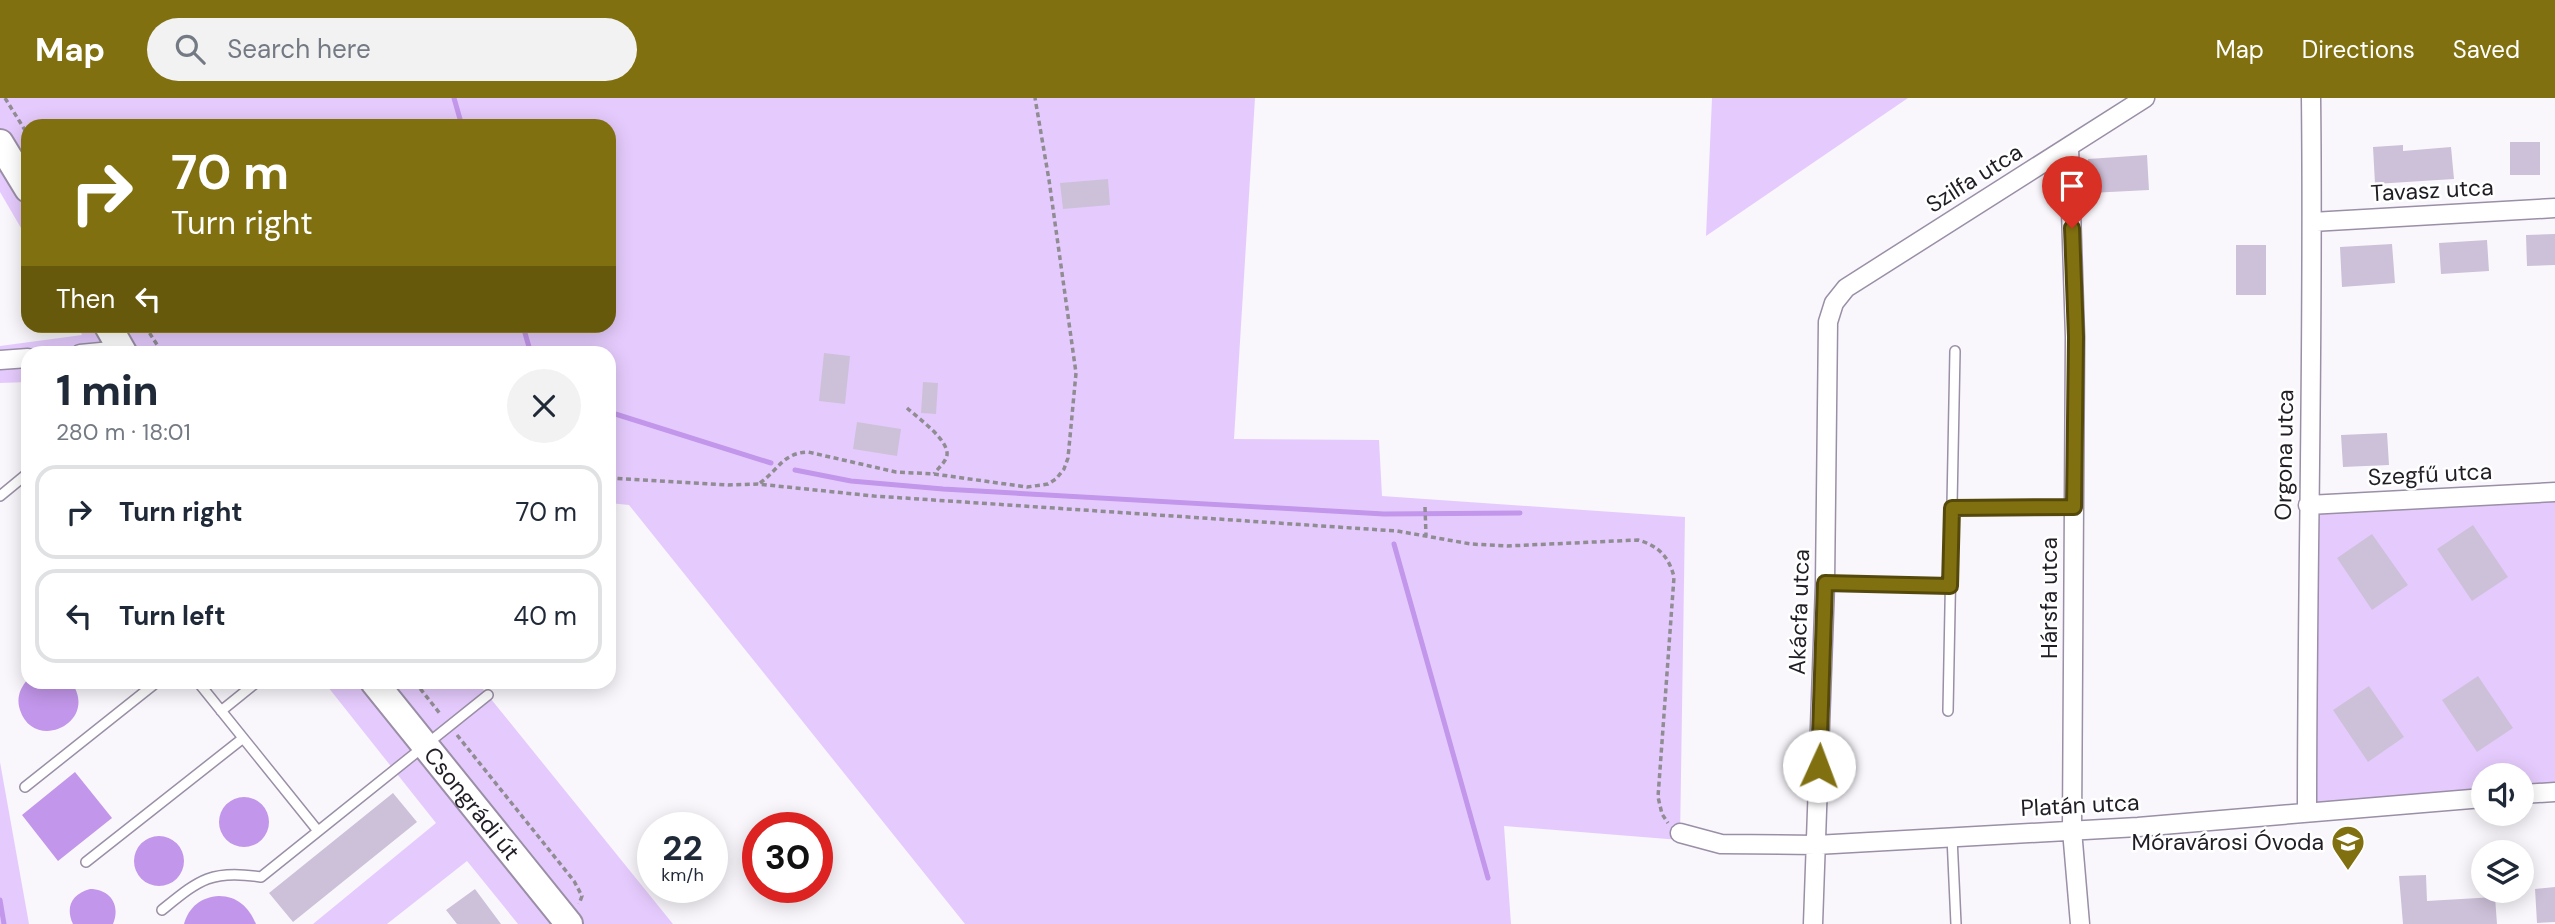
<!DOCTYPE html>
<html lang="en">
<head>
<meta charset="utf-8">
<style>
	body { margin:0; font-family:"DM Sans",sans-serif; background:#f2f2f3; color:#1f2937; height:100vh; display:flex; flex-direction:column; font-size:26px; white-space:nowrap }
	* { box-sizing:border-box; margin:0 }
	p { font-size:23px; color:#747a83 }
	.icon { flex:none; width:38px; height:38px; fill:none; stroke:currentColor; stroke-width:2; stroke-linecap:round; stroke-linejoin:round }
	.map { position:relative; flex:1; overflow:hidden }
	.side { position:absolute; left:21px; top:248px; width:595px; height:343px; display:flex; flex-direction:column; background:#fff; border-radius:21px; box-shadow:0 4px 18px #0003 }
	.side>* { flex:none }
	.guide { position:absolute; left:21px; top:21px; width:595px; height:214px; border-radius:21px; box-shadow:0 4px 18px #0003; background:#817010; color:#fff; overflow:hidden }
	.fabs { position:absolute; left:2471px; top:665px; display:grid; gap:14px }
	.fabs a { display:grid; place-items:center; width:63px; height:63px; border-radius:50%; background:#fff; box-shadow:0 4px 18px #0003; font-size:35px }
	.speed { position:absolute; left:637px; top:714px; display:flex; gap:14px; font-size:35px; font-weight:700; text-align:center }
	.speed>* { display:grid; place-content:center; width:91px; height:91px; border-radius:50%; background:#fff; box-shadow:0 4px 18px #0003; line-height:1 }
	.speed small { font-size:18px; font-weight:400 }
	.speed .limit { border:10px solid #d22; background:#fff; color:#111 }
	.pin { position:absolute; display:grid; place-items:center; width:60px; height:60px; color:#fff; margin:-72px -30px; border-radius:50% 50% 50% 0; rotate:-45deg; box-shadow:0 0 7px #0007 }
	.pin .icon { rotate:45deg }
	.me { position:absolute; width:77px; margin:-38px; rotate:2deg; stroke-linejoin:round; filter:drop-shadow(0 0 5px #0008) }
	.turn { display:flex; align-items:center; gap:24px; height:147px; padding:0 35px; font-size:32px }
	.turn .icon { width:91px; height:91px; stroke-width:2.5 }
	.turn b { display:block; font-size:49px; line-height:60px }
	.then { display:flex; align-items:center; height:66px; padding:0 35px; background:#0003; gap:14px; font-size:26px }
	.round { display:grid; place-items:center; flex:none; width:74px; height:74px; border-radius:37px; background:#f2f2f3 }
	.summary { display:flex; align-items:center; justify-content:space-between; height:119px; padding:0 35px }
	h1 { font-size:42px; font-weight:800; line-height:52px }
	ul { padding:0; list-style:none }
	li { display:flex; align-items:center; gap:21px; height:94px; margin:0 14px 10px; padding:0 21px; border:4px solid #e0e1e3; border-radius:21px }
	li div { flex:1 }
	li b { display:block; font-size:26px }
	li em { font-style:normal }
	header { display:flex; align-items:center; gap:42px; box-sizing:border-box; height:98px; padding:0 35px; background:#817010; color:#fff }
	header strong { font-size:33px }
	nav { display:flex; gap:38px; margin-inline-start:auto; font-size:24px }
	.search { width:490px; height:63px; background:#f2f2f3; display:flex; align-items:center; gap:18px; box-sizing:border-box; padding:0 24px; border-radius:38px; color:#747a83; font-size:26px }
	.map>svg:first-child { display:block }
	.green { fill:#e5cbfd }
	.water { fill:#c296ea }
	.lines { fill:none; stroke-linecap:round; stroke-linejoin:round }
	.stream { stroke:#c296ea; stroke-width:5 }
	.building { fill:#cdc1d9 }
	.service-casing { stroke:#9a8fa6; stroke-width:12 }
	.minor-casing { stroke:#9a8fa6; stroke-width:21 }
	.secondary-casing { stroke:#9a8fa6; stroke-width:30 }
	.path { stroke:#8f8c92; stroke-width:3.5; stroke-dasharray:5 3.5; stroke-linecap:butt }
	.service { stroke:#fff; stroke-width:9 }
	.minor { stroke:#fff; stroke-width:18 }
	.secondary { stroke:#fff; stroke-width:26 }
	.route-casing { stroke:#54490a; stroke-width:18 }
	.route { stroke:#817010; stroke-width:12 }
	.labels { text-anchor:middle; stroke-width:5; stroke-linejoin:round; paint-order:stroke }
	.street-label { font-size:23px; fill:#211d25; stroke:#fff }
	.poi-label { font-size:23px; fill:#211d25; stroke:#fff; text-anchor:end }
</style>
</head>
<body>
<header>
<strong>Map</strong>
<div class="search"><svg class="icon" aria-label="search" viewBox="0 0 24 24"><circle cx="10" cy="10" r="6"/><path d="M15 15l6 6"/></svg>Search here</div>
<nav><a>Map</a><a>Directions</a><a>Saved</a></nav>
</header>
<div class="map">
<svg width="2555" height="826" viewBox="0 0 2555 826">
	<rect width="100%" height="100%" fill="#f9f7fc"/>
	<!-- green -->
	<path class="green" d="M 0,0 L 1255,0 L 1234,341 L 1379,342 L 1382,398 L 1685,419 L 1680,742 L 1504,728 L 1511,826 L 965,826 L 629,407 L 609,405 L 609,256 L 28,256 L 28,284 L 0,285 L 0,248 L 82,237 L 78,228 L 609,228 L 609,28 L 28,28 L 28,142 L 0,94 Z
		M 1712,0 L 1908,0 L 1706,138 Z
		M 2555,394 L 2555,694 L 2522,696 L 2522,677 L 2483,677 L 2483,699 L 2307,714 L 2308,407 Z
		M 324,584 L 478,585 L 673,826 L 518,826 L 467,763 L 387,826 L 313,826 L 436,725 Z
		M 0,664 L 29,826 L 0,826 Z"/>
	<!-- water -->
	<path class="water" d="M 28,581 L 28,584 L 72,585 C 99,625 34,655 20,612 C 16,600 20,590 28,581 Z
		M 75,674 L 112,720 L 58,763 L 22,717 Z
		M219 724a25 25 0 1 1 50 0a25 25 0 1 1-50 0Z
		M134 763a25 25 0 1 1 50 0a25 25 0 1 1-50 0Z
		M 90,791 C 110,791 121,807 113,826 L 73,826 C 65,809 72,796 90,791 Z
		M 219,798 C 237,798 249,809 256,826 L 184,826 C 189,809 201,799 219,798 Z"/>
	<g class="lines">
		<!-- stream -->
		<path class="stream" d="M 454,0 L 462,28
			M 523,228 L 531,256
			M 609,314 L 771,365
			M 795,372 L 851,383 L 943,391 L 1384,416 L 1520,415
			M 1394,446 L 1488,780
			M 0,802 L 4,826"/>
	</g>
	<!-- building -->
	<path class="building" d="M 2510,44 L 2540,44 L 2540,77 L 2510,77 Z
		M 2403,47 L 2403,53 L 2451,49 L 2454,81 L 2375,86 L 2373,49 Z
		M 2147,57 L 2149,92 L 2090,95 L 2088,61 Z
		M 1108,81 L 1110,107 L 1063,111 L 1060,85 Z
		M 2555,136 L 2555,167 L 2527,168 L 2526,137 Z
		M 2487,142 L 2489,173 L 2441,176 L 2439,145 Z
		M 2392,146 L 2395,185 L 2342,189 L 2340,149 Z
		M 2236,147 L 2266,147 L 2266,197 L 2236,197 Z
		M 824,255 L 850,258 L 845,306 L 819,303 Z
		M 923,284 L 938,285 L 936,316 L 921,315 Z
		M 857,324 L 901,331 L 897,358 L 853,351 Z
		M 2387,335 L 2389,367 L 2343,369 L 2341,337 Z
		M 2473,427 L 2508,479 L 2472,503 L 2437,451 Z
		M 2372,436 L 2408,487 L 2372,512 L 2337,460 Z
		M 2478,578 L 2513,630 L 2477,654 L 2442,602 Z
		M 2369,588 L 2404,639 L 2368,664 L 2333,612 Z
		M 393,695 L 417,724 L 293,824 L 269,795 Z
		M 2426,777 L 2427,803 L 2495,799 L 2497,826 L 2403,826 L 2399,778 Z
		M 2555,789 L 2555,824 L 2537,825 L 2535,791 Z
		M 475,791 L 501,826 L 457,826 L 446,812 Z"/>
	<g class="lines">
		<defs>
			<path id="service" d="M 0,398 L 28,375
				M 1952,409 L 2074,409
				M 1825,486 L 1950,488
				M 198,584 L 318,733
				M 221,613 L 257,584
				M 1948,613 L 1955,253
				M 25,689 L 157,584
				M 1952,739 L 1956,826
				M 86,764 L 242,641
				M 162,812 C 199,782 211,771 261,779 L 488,597"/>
			<path id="minor" d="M 2069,49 L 2075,239 L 2072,732 L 2080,826
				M 2312,124 L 2555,110
				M 80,256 L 122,252
				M 0,262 L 28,260
				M 2308,407 L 2555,394
				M 2522,696 L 2555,694
				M 2307,714 C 2307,476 2314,238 2311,0
				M 1680,735 L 1721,746 L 1816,747 L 2138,729 L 2483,700
				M 1813,826 L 1825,486 L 1828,224 L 1834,205 L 1846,190 L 2145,0"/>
			<g id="secondary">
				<path d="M 0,45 L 28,91"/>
				<path d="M 108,228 L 124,256"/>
				<path id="s1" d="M 374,584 L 569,826"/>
			</g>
		</defs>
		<!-- service casing -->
		<use href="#service" class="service-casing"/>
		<!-- minor casing -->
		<use href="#minor" class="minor-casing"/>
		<!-- secondary casing -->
		<use href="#secondary" class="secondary-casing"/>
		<!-- path -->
		<path class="path" d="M 5,0 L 28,37
			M 145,228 L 163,256
			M 286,256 L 289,252
			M 907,310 C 918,320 949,342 947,357 C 946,364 938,370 934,376
			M 609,380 L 728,387 L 758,386 L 874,398 L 1397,433 L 1471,446 L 1507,448 L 1638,442 C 1659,448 1669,459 1674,479 L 1658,699 L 1662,716 L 1668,725
			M 760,385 C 779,371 783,355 808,354 L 896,374 L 934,376 L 1027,389 L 1048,386 L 1056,381 L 1064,371 L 1068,360 L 1076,275 L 1049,82 L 1035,0
			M 1425,409 L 1426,437
			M 415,584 L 441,617
			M 457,637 L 574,783 L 582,798 L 579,806"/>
		<!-- service -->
		<use href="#service" class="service"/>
		<!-- minor -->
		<use href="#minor" class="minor"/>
		<!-- secondary -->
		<use href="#secondary" class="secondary"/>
	</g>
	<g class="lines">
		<defs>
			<path id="route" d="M 1819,668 L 1825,485 L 1950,488 L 1952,410 L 2074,409 L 2076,239 L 2072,130"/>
		</defs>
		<!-- route casing -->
		<use href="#route" class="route-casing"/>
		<!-- route -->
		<use href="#route" class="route"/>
	</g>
	<!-- icons -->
	<defs>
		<symbol id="school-pin" viewBox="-11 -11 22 30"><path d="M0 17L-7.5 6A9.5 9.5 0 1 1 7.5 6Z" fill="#817010" stroke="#fff"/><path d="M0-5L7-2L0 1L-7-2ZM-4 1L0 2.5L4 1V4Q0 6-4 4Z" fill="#fff"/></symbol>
	</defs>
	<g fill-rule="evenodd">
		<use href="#school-pin" x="2329" y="725" width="38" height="52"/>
	</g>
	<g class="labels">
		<!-- street labels -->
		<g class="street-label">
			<text transform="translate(1974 80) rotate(-32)" y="8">Szilfa utca</text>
			<text transform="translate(2432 92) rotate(-3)" y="8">Tavasz utca</text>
			<text transform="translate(2284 357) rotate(-89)" y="8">Orgona utca</text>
			<text transform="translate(2430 376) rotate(-3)" y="8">Szegfű utca</text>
			<text transform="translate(2049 500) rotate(-90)" y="8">Hársfa utca</text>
			<text transform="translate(1799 514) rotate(-88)" y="8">Akácfa utca</text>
			<text dy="8" stroke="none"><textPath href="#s1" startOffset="156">Csongrádi út</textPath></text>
			<text transform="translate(2080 707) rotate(-3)" y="8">Platán utca</text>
		</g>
		<!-- poi labels -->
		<g class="poi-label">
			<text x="2324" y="752">Móravárosi Óvoda</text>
		</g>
	</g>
</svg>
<div class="fabs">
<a><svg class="icon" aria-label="sound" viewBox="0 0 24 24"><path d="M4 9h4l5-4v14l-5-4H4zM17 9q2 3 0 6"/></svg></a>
<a><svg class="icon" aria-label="layers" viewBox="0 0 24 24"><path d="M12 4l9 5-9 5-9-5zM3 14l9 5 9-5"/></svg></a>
</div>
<div class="speed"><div>22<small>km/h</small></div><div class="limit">30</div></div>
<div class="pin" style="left:2072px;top:130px;background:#d93025"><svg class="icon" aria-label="arrive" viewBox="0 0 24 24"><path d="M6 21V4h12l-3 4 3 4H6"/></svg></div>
<svg class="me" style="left:1819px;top:668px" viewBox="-20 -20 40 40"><circle r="19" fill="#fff"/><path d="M0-13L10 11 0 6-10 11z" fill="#817010"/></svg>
<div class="guide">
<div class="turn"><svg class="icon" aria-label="right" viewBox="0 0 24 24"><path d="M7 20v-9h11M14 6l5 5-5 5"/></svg><div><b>70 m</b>Turn right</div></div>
<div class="then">Then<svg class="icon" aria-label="left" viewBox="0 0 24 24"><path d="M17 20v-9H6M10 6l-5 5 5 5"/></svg></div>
</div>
<section class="side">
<div class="summary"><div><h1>1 min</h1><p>280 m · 18:01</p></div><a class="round"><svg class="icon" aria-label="close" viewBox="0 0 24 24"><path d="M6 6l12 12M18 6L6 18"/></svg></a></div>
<ul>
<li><svg class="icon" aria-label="right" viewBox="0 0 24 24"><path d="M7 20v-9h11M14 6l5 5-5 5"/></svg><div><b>Turn right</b></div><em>70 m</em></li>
<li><svg class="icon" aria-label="left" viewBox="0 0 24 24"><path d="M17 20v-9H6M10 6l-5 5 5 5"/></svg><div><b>Turn left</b></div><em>40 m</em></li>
</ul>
</section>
</div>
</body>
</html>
